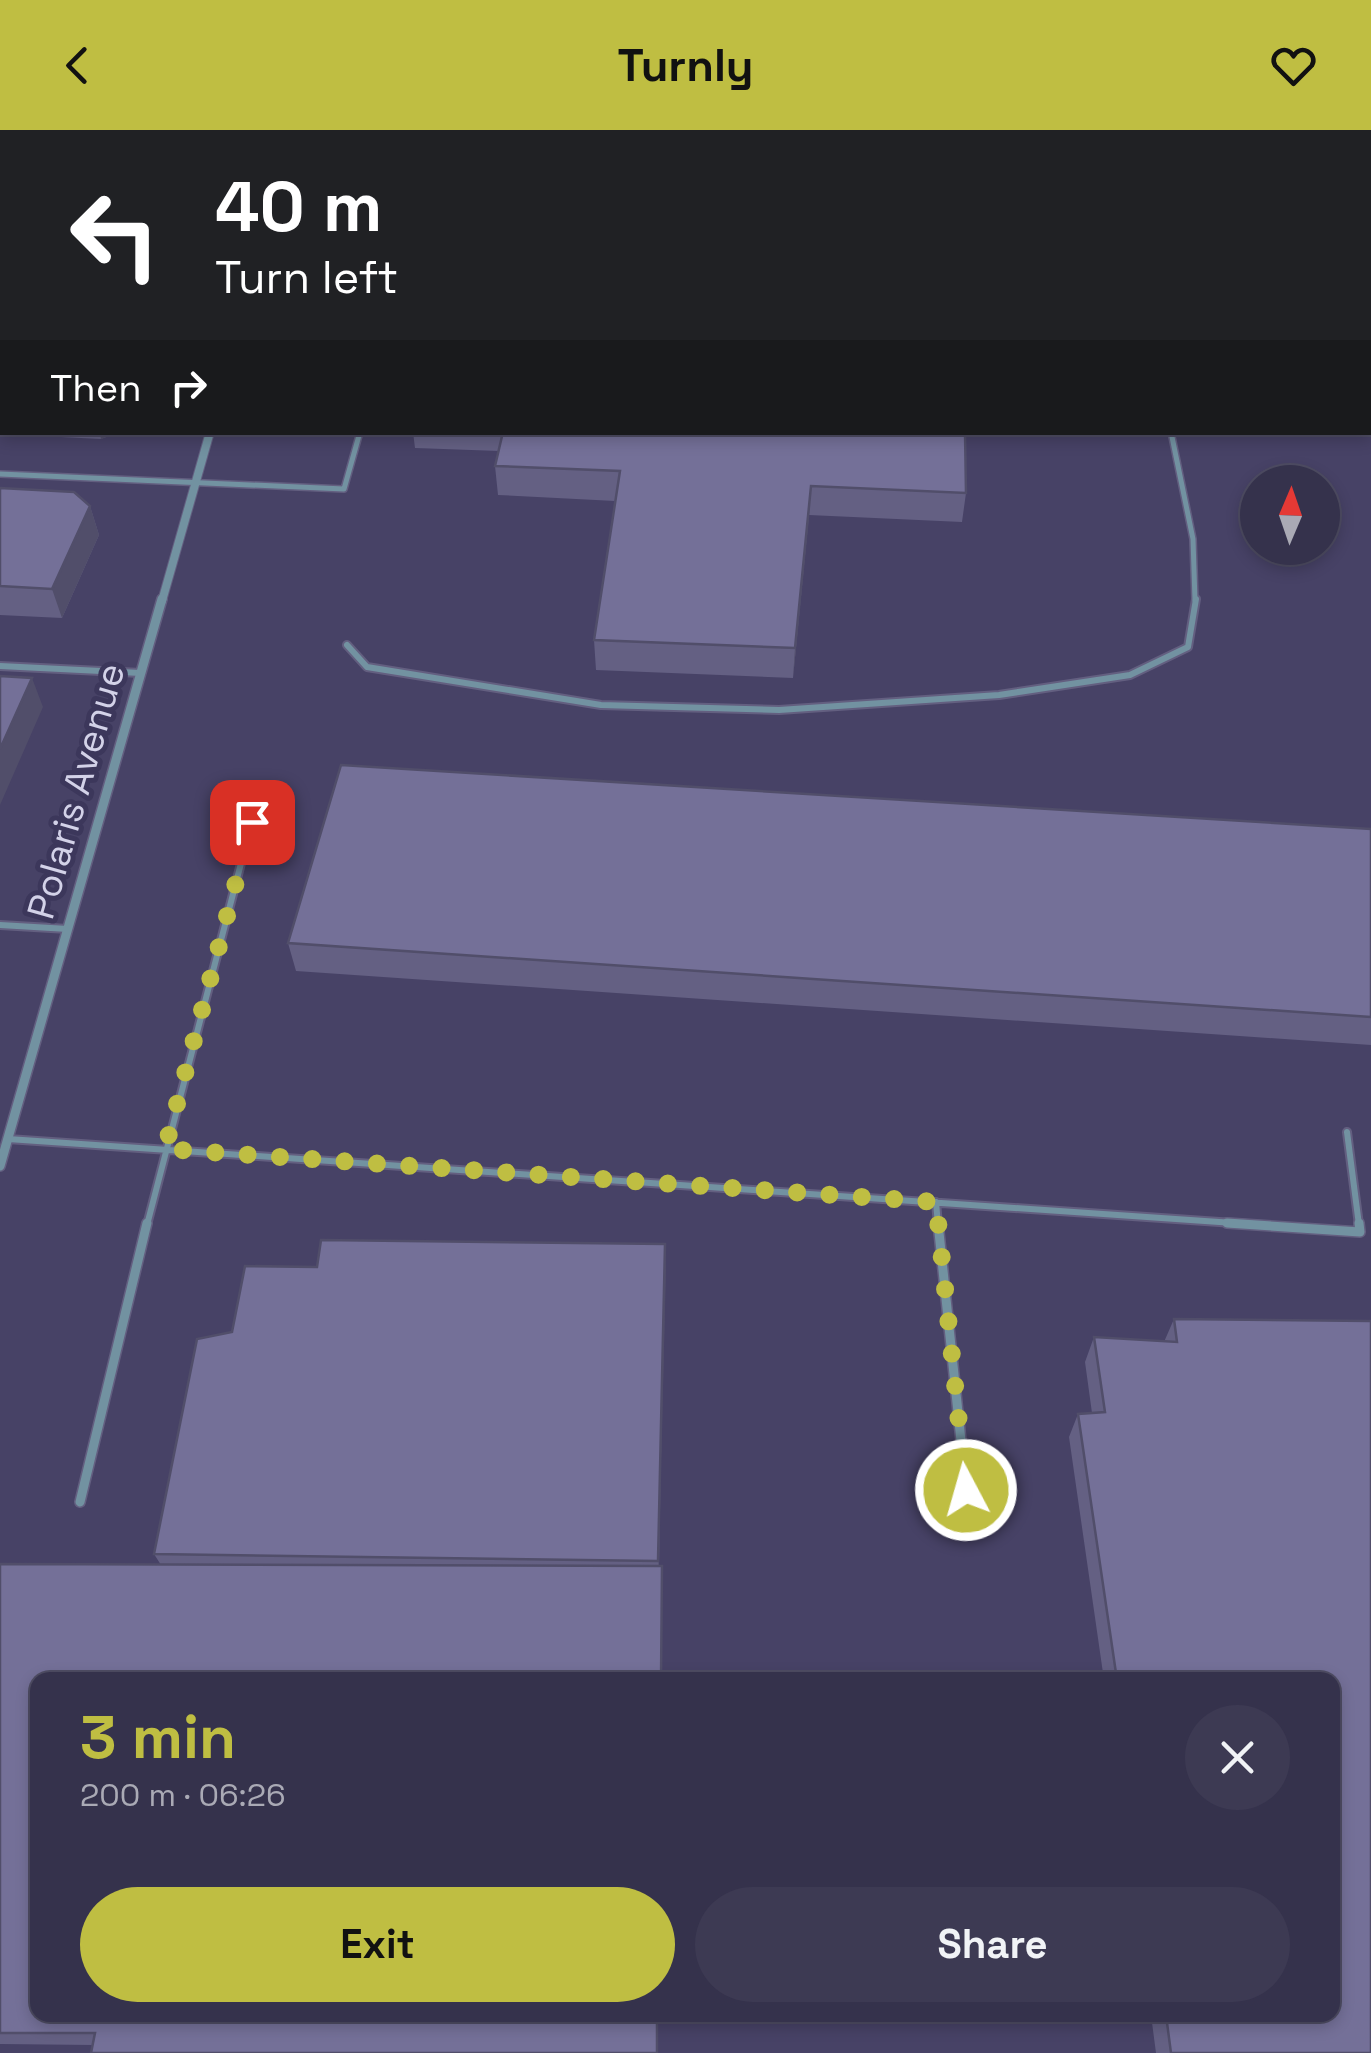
<!DOCTYPE html>
<html lang="en">
<head>
<meta charset="utf-8">
<style>
	body { margin:0; font-family:"Space Grotesk",sans-serif; background:#3d3a53; color:#f1f3f6; height:100vh; display:flex; flex-direction:column; font-size:38px; white-space:nowrap }
	* { box-sizing:border-box; margin:0 }
	p { font-size:32px; color:#aaaab5 }
	.icon { flex:none; width:55px; height:55px; fill:none; stroke:currentColor; stroke-width:2; stroke-linecap:round; stroke-linejoin:round }
	.map { position:relative; flex:1; overflow:hidden }
	.side { position:absolute; left:30px; top:1542px; width:1310px; height:350px; display:flex; flex-direction:column; background:#35324c; border-radius:20px; box-shadow:0 5px 15px #0003,0 0 0 2px #4f4d64 }
	.side>* { flex:none }
	.top-card { position:absolute; left:0px; top:0px; width:1372px; height:305px; box-shadow:0 5px 15px #0003,0 0 0 2px #4f4d64; background:#202124; color:#fff; overflow:hidden }
	.needle { width:65px; rotate:2deg }
	.buttons { position:absolute; left:1240px; top:335px; display:grid; gap:20px }
	.buttons a { display:grid; place-items:center; width:100px; height:100px; border-radius:50%; background:#35324c; box-shadow:0 5px 15px #0003,0 0 0 2px #4f4d64; font-size:50px }
	.pin { position:absolute; display:grid; place-items:center; width:85px; height:85px; color:#fff; margin:-42px; border-radius:20px; box-shadow:0 5px 15px #0006 }
	.me { position:absolute; width:110px; margin:-55px; rotate:354deg; stroke-linejoin:round; filter:drop-shadow(0 0 8px #0008) }
	.turn { display:flex; align-items:center; gap:35px; height:210px; padding:0 50px; font-size:45px }
	.turn .icon { width:130px; height:130px; stroke-width:2.5 }
	.turn b { display:block; font-size:70px; line-height:85px }
	.then { display:flex; align-items:center; height:95px; padding:0 50px; background:#0003; gap:20px; font-size:38px }
	.round { display:grid; place-items:center; flex:none; width:105px; height:105px; border-radius:52px; background:#3d3a53 }
	.overview { display:flex; align-items:center; justify-content:space-between; height:170px; padding:0 50px }
	h1 { font-size:60px; font-weight:700; line-height:75px; color:#bfbe42 }
	.primary-button { display:flex; gap:20px; margin-top:auto; padding:20px 50px }
	.primary-button a { flex:1; height:115px; border-radius:60px; background:#bfbe42; color:#111; font-size:40px; font-weight:700; line-height:115px; text-align:center }
	.primary-button a+a { background:#3d3a53; color:#f1f3f6 }
	header { display:flex; justify-content:space-between; align-items:center; height:130px; padding:0 50px; background:#bfbe42; color:#111; font-size:45px; font-weight:700 }
	.map>svg:first-child { display:block }
	.lines { fill:none; stroke-linecap:round; stroke-linejoin:round }
	.lane-far2-casing { stroke:#635f80; stroke-width:8 }
	.lane-far1-casing { stroke:#635f80; stroke-width:10 }
	.lane-casing { stroke:#635f80; stroke-width:12 }
	.street-far1-casing { stroke:#635f80; stroke-width:10 }
	.street-casing { stroke:#635f80; stroke-width:12 }
	.secondary-casing { stroke:#635f80; stroke-width:4 }
	.lane-far2 { stroke:#7292a1; stroke-width:5 }
	.lane-far1 { stroke:#7292a1; stroke-width:6 }
	.lane { stroke:#7292a1; stroke-width:9 }
	.street-far1 { stroke:#7292a1; stroke-width:8 }
	.street { stroke:#7292a1; stroke-width:9 }
	.secondary { fill:#87bbd3; fill-rule:evenodd }
	.wall { fill:#646083 }
	.shaded-wall { fill:#514e6a }
	.building { fill:#747098; stroke:#514e6a; stroke-width:2.5 }
	.route { stroke:#bfbe42; stroke-width:18; stroke-dasharray:0 32.4 }
	.labels { text-anchor:middle; stroke-width:10; stroke-linejoin:round; paint-order:stroke }
	.street-label { font-size:38px; fill:#d3d2e8; stroke:#3c375b }
</style>
</head>
<body>
<header><svg class="icon" aria-label="back" viewBox="0 0 24 24"><path d="M15 5l-7 7 7 7"/></svg>Turnly<svg class="icon" aria-label="heart" viewBox="0 0 24 24"><path d="M12 20l-8-8c-3-5 5-10 8-4 3-6 11-1 8 4z"/></svg></header>
<div class="map">
<svg width="1371" height="1923" viewBox="0 0 1371 1923">
	<rect width="100%" height="100%" fill="#474266"/>
	<g class="lines">
		<defs>
			<path id="lane-far2" d="M 293,1 L 335,2
				M 1171,302 L 1193,409 L 1195,471
				M 0,344 L 344,359 L 360,302"/>
			<path id="lane-far1" d="M 347,515 L 367,537 L 601,575 L 779,580 L 999,565 L 1130,545 L 1188,517 L 1196,469
				M 0,536 L 141,543
				M 0,795 L 68,799
				M 1347,1002 L 1359,1095
				M 8,1009 L 1263,1095
				M 936,1072 L 938,1095
				M 147,1095 L 252,691"/>
			<path id="lane" d="M 938,1093 L 970,1396
				M 1227,1093 L 1360,1102 L 1359,1093
				M 80,1372 L 147,1093"/>
			<path id="street-far1" d="M 162,471 L 210,302"/>
			<path id="street" d="M 0,1036 L 162,469"/>
			<path id="secondary" d="M 0,19 L 2,19 L 2,27 L 0,27 Z
				M 1370,70 L 1371,70 L 1371,78 L 1370,78 Z"/>
		</defs>
		<!-- lane-far2 casing -->
		<use href="#lane-far2" class="lane-far2-casing"/>
		<!-- lane-far1 casing -->
		<use href="#lane-far1" class="lane-far1-casing"/>
		<!-- lane casing -->
		<use href="#lane" class="lane-casing"/>
		<!-- street-far1 casing -->
		<use href="#street-far1" class="street-far1-casing"/>
		<!-- street casing -->
		<use href="#street" class="street-casing"/>
		<!-- secondary casing -->
		<use href="#secondary" class="secondary-casing"/>
		<!-- lane-far2 -->
		<use href="#lane-far2" class="lane-far2"/>
		<!-- lane-far1 -->
		<use href="#lane-far1" class="lane-far1"/>
		<!-- lane -->
		<use href="#lane" class="lane"/>
		<!-- street-far1 -->
		<use href="#street-far1" class="street-far1"/>
		<!-- street -->
		<use href="#street" class="street"/>
		<!-- secondary -->
		<use href="#secondary" class="secondary"/>
	</g>
	<!-- wall -->
	<path class="wall" d="M 1083,0 L 1162,0 L 1161,2 L 1083,2 Z
		M 1239,0 L 1371,0 L 1371,11 L 1370,2 L 1240,2 Z
		M 0,66 L 2,66 L 2,160 L 0,160 Z
		M 0,194 L 2,194 L 2,302 L 119,302 L 101,309 L 0,304 Z
		M 413,302 L 965,302 L 966,363 L 962,392 L 809,385 L 793,548 L 596,540 L 594,510 L 615,371 L 498,365 L 495,336 L 499,321 L 415,318 Z
		M 0,358 L 90,376 L 99,405 L 62,488 L 0,485 Z
		M 1371,699 L 1371,915 L 296,841 L 288,813 Z
		M 665,1114 L 659,1436 L 662,1436 L 662,1457 L 661,1550 L 38,1550 L 38,1885 L 658,1885 L 658,1923 L 91,1923 L 93,1915 L 0,1914 L 0,1434 L 161,1435 L 154,1424 L 232,1202 L 317,1137 Z
		M 1174,1189 L 1371,1191 L 1371,1923 L 1156,1923 L 1151,1885 L 1332,1885 L 1332,1550 L 1104,1550 L 1069,1307 L 1078,1284 L 1092,1283 L 1085,1232 L 1094,1207 L 1164,1212 Z"/>
	<!-- shaded-wall -->
	<path class="shaded-wall" d="M 100,302 L 119,302 L 101,309 Z
		M 811,356 L 809,385 L 793,548 L 795,518 Z
		M 90,376 L 99,405 L 62,488 L 52,459 Z
		M 32,548 L 43,577 L 0,675 L 0,619 Z
		M 665,1114 L 666,1140 L 658,1452 L 658,1431 Z"/>
	<!-- building -->
	<path class="building" d="M 0,66 L 2,66 L 2,132 L 0,132 Z
		M 0,194 L 2,194 L 2,275 L 0,275 Z
		M 503,302 L 965,302 L 966,363 L 811,356 L 795,518 L 594,510 L 620,341 L 495,336 Z
		M 0,358 L 74,362 L 90,376 L 52,459 L 0,456 Z
		M 0,546 L 32,548 L 0,619 Z
		M 341,635 L 1371,699 L 1371,887 L 288,813 Z
		M 321,1110 L 665,1114 L 658,1431 L 154,1424 L 197,1209 L 232,1202 L 245,1136 L 317,1137 Z
		M 1174,1189 L 1371,1191 L 1371,1923 L 1171,1923 L 1166,1885 L 1332,1885 L 1332,1550 L 1117,1550 L 1078,1284 L 1105,1282 L 1094,1207 L 1177,1212 Z
		M 0,1434 L 662,1436 L 661,1550 L 38,1550 L 38,1885 L 657,1885 L 657,1923 L 91,1923 L 95,1903 L 0,1903 Z"/>
	<g class="lines">
		<!-- route -->
		<path class="route" d="M 252,692 L 165,1019 L 936,1072 L 966,1360"/>
	</g>
	<g class="labels">
		<!-- street labels -->
		<g class="street-label">
			<text transform="translate(76 661) rotate(-74)" y="13">Polaris Avenue</text>
		</g>
	</g>
</svg>
<div class="buttons">
<a><svg class="needle" viewBox="-14 -14 28 28"><path d="M0-13l5 13h-10z" fill="#e53935"/><path d="M0 13l5-13h-10z" fill="#aaaab5"/></svg></a>
</div>
<div class="pin" style="left:252px;top:692px;background:#d93025"><svg class="icon" aria-label="arrive" viewBox="0 0 24 24"><path d="M6 21V4h12l-3 4 3 4H6"/></svg></div>
<svg class="me" style="left:966px;top:1360px" viewBox="-20 -20 40 40"><circle r="17" fill="#bfbe42" stroke="#fff" stroke-width="3"/><path d="M0-11L8 9 0 5-8 9z" fill="#fff"/></svg>
<div class="top-card">
<div class="turn"><svg class="icon" aria-label="left" viewBox="0 0 24 24"><path d="M17 20v-9H6M10 6l-5 5 5 5"/></svg><div><b>40 m</b>Turn left</div></div>
<div class="then">Then<svg class="icon" aria-label="right" viewBox="0 0 24 24"><path d="M7 20v-9h11M14 6l5 5-5 5"/></svg></div>
</div>
<section class="side">
<div class="overview"><div><h1>3 min</h1><p>200 m · 06:26</p></div><a class="round"><svg class="icon" aria-label="close" viewBox="0 0 24 24"><path d="M6 6l12 12M18 6L6 18"/></svg></a></div>
<div class="primary-button"><a>Exit</a><a>Share</a></div>
</section>
</div>
</body>
</html>
